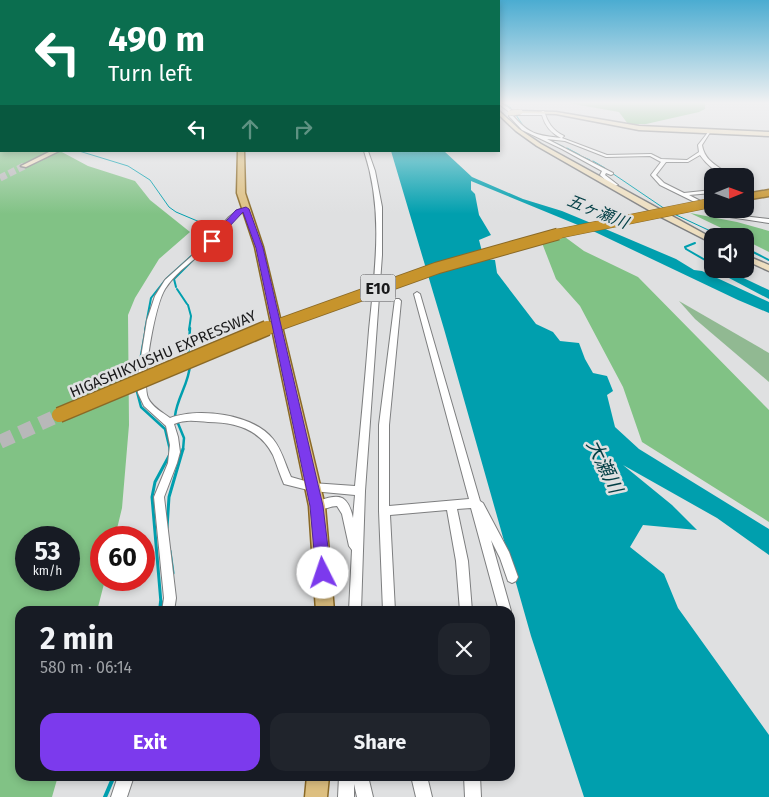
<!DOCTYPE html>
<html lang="en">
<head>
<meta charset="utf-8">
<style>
	body { margin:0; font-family:"Fira Sans","Noto Sans JP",sans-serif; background:#20242c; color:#f1f3f6; height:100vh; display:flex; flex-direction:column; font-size:19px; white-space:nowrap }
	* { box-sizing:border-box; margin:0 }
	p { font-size:16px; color:#9ea1a6 }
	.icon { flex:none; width:28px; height:28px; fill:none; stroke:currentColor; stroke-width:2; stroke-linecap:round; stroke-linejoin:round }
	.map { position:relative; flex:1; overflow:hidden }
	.drawer { position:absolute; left:15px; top:606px; width:500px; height:175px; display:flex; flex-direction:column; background:#171b24; border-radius:15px; box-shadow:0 2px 8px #0003 }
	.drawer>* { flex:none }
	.top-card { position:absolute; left:0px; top:0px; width:500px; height:152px; box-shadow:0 2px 8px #0003; background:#0b6e4f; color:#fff; overflow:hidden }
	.needle { width:32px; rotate:89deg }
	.controls { position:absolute; left:704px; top:168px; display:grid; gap:10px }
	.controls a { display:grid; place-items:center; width:50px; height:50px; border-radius:10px; background:#171b24; box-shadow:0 2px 8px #0003; font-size:25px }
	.speed { position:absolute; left:15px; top:526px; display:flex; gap:10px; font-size:25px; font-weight:700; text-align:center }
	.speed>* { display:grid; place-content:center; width:65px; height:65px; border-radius:50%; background:#171b24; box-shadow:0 2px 8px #0003; line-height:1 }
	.speed small { font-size:12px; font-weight:400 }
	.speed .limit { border:8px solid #d22; background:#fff; color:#111 }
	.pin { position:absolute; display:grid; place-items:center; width:42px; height:42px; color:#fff; margin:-21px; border-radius:10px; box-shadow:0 2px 8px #0006 }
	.me { position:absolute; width:55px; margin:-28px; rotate:356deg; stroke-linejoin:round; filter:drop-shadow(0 0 4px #0008) }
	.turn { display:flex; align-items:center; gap:18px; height:105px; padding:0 25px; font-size:22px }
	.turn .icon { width:65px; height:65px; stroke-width:2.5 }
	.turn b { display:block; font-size:35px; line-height:42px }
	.lanes { display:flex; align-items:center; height:48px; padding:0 25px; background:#0003; justify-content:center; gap:25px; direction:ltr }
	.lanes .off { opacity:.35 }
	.round { display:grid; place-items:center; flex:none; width:52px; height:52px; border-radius:15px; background:#20242c }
	.overview { display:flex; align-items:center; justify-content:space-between; height:85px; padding:0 25px }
	h1 { font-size:30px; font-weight:700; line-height:38px }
	.primary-button { display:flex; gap:10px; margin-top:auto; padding:10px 25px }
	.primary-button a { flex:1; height:58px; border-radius:15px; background:#7c3aed; color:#fff; font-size:20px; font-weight:700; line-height:58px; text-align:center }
	.primary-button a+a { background:#20242c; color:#f1f3f6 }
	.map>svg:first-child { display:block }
	.green { fill:#91b992 }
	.forest { fill:#81c285; fill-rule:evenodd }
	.water { fill:#009fae }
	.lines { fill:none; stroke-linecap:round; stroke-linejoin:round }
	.stream-far4 { stroke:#009fae; stroke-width:1 }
	.stream-far3 { stroke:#009fae; stroke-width:2 }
	.stream-far2 { stroke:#009fae; stroke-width:2.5 }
	.stream-far1 { stroke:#009fae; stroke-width:3 }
	.stream { stroke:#009fae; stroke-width:4 }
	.river { fill:#009fae; fill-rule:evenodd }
	.secondary-tunnel { stroke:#b8b8b9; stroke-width:7; stroke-dasharray:7 3; stroke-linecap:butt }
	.highway-tunnel { stroke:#b8b8b9; stroke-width:14; stroke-dasharray:14 8; stroke-linecap:butt }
	.street-casing { stroke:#7d7e7f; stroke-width:2 }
	.secondary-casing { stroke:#7d7e7f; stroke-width:3 }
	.primary-casing { stroke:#8a6926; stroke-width:3 }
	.highway-casing { stroke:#8a6926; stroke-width:3 }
	.street { fill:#fff; fill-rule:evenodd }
	.secondary { fill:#eedfc0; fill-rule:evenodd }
	.primary { fill:#ddbf80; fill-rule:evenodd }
	.highway { fill:#c7942c; fill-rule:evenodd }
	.secondary-bridge-casing { stroke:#7d7e7f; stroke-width:6; stroke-linecap:butt }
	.highway-bridge-far2-casing { stroke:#8a6926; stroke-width:10; stroke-linecap:butt }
	.highway-bridge-far1-casing { stroke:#8a6926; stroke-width:13; stroke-linecap:butt }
	.highway-bridge-casing { stroke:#8a6926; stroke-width:17; stroke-linecap:butt }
	.secondary-bridge { stroke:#eedfc0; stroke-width:5 }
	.highway-bridge-far2 { stroke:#c7942c; stroke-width:9 }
	.highway-bridge-far1 { stroke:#c7942c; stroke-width:11 }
	.highway-bridge { stroke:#c7942c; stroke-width:14 }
	.route { fill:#7c3aed; stroke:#51269a }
	.labels { text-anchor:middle; stroke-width:5; stroke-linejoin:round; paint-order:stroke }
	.far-street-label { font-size:15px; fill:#1a1a1b; stroke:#dfe0e1 }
	.far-water-label { font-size:16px; font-style:italic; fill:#023e45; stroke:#dfe0e1 }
	.shield { fill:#dfe0e1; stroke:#555556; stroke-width:1 }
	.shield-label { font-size:16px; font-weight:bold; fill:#1a1a1b }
	.water-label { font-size:19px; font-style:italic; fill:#023e45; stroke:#dfe0e1 }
</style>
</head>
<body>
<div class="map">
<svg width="769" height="797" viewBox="0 0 769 797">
	<rect width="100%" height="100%" fill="#dfe0e1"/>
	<!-- green -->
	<path class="green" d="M 679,301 L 769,353 L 769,382 L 695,319 Z"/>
	<!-- forest -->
	<path class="forest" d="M 0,103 L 1,151 L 60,151 L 88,166 L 135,181 L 150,200 L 190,232 L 159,259 L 135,298 L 128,315 L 129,425 L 122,508 L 115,537 L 101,538 L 101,580 L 105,580 L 97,611 L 20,611 L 20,776 L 58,776 L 52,797 L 0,797 ZM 26,538 L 69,538 L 69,580 L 26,580 Z
		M 568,103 L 705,103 L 705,109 L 699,112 L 646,124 L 628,124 L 619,112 Z
		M 690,213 L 737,222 L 769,231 L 769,252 L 745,240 L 745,236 L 738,236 Z
		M 565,237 L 584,251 L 638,277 L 769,410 L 769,522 L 642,442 L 623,387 L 580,306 L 556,279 L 542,243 Z"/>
	<!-- water -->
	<path class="water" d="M 391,151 L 444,151 L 472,177 L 523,199 L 562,211 L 603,228 L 676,259 L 694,270 L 702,271 L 769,302 L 769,313 L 738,300 L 595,232 L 471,181 L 471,190 L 475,194 L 479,215 L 491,235 L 479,240 L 484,259 L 495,260 L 497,273 L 536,324 L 553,332 L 560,341 L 579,343 L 585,359 L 593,373 L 607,376 L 613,391 L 607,395 L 615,427 L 639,449 L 769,529 L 769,555 L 717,518 L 623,465 L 672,505 L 697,530 L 643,525 L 630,547 L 664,574 L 678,608 L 769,735 L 769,797 L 584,797 L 531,636 L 444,329 Z"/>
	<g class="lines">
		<!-- stream-far4 -->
		<path class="stream-far4" d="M 505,104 L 511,108
			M 516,115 L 524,127
			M 545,138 L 564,147
			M 567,148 L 580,155
			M 79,151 L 128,166 L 150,180 L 169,207 L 176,212 L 214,228 L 216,232 L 214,235
			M 581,156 L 590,160
			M 593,161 L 605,168
			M 606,169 L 665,209
			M 674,214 L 719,235
			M 226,229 L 238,215
			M 220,235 L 224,231"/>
		<!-- stream-far3 -->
		<path class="stream-far3" d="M 716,234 L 720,236
			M 695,243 L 685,247 L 686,249 L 712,264
			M 745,248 L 769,260
			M 206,249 L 221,234
			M 721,269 L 733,276
			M 176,287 L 174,279 L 193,260
			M 177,289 L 187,304
			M 188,305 L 191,316 L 189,330
			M 145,330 L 151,298 L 166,279 L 208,241"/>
		<!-- stream-far2 -->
		<path class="stream-far2" d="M 188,357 L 190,328
			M 137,378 L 146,328
			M 136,388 L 141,407 L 165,429 L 170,450
			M 175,416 C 177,398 189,383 190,365
			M 177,421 L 184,438 L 183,450"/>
		<!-- stream-far1 -->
		<path class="stream-far1" d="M 170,449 L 170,451
			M 167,528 L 169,497 L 183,449
			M 170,551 L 173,573
			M 161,603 L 152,497 L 155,482 L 169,456"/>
		<!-- stream -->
		<path class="stream" d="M 160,611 L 161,602
			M 105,797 L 114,776"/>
		<!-- river -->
		<path class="river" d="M 733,273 L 769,290 L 769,299 L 729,278 L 727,276 Z"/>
		<!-- secondary-tunnel -->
		<path class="secondary-tunnel" d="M 0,178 L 24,166"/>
		<!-- highway-tunnel -->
		<path class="highway-tunnel" d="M 0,442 L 59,415"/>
		<defs>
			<path id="street" d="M 499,103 L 501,103 L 516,113 L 541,113 L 542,111 L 544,111 C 548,123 552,130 564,136 L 562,138 L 607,155 L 651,154 L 661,159 L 687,160 L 699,152 L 698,145 L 709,131 L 711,131 L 702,145 C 705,163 720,166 730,176 C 719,176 706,164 700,155 L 688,162 L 666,162 L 656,175 L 664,183 L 684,193 L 712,190 L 712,193 L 689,195 L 712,207 L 712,209 L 717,209 L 726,214 L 769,219 L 769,223 L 723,216 L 660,185 L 651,175 L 661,162 L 650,156 L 606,157 L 565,141 L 547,139 L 613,173 L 613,174 L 611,175 L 606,173 L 605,175 L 618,185 L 610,187 L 609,186 L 611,185 L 600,175 L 602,171 L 562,149 L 522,130 L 509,116 L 512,114 L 499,104 ZM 516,115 L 542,115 C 545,126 551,133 561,138 C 537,135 530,135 513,116 Z
				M 364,151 L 368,151 L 375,171 L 382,207 L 382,255 L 365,491 L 361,611 L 349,611 L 352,550 L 349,546 L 342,514 L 337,506 C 329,506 321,512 313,509 L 312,506 L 313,503 C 335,495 347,490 353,518 L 355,495 L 312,491 L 284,484 C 280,475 277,465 273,455 C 260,429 235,422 208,422 C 197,421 185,419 174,424 L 178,437 L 180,452 L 177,463 L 164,497 L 176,598 L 174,611 L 162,611 L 164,598 L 154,497 L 168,463 L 170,445 L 166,426 L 144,406 L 138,393 L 137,386 L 138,376 L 147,320 L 155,296 L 165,280 L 204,245 L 229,217 L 238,210 L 247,208 L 247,210 C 231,217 223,232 211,244 C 197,259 176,271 165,289 C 155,305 141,381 148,398 C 152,407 162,412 170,418 C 198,407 253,414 273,439 C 282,450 285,464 291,477 L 312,483 L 355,486 C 360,434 365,382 369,330 C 375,269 384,211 364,151 Z
				M 417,292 L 420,294 L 480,501 L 483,503 L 509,552 L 518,577 L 516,581 L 512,583 L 508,581 L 500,558 L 491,540 L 511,611 L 510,614 L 510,611 L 499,611 L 471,508 L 457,509 L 468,561 L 472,611 L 460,611 L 456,561 L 447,510 L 390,515 L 395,611 L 383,611 L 379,511 L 379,425 L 395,299 L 399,299 L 401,301 L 389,425 L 389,506 L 469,499 L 414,294 Z
				M 118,776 L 134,776 L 127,797 L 111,797 Z
				M 339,776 L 368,776 L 373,797 L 357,797 L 354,784 L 354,797 L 338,797 Z
				M 411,776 L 427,776 L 432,797 L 416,797 Z
				M 464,776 L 480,776 L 481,797 L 465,797 Z"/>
			<path id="secondary" d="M 499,111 L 519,129 L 541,144 L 712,238 L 712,243 L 661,217 L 537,146 L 516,131 L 499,115 Z
				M 518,111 L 556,112 L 639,126 L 769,132 L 769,136 L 639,130 L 556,114 L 520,113 Z
				M 51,151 L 59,151 L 26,167 L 21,166 Z
				M 745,255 L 769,265 L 769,271 L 745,260 Z"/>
			<path id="primary" d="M 238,151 L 244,151 L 245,193 L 263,247 L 325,506 L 334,611 L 316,611 L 309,506 L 255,247 L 237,193 Z
				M 307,776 L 329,776 L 327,797 L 305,797 Z"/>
			<path id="highway" d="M 769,190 L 769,196 L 745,200 L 745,194 Z"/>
		</defs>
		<!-- street casing -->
		<use href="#street" class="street-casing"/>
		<!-- secondary casing -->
		<use href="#secondary" class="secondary-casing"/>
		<!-- primary casing -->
		<use href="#primary" class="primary-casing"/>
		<!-- highway casing -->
		<use href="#highway" class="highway-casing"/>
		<!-- street -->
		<use href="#street" class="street"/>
		<!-- secondary -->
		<use href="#secondary" class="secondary"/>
		<!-- primary -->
		<use href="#primary" class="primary"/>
		<!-- highway -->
		<use href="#highway" class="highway"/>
		<defs>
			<path id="secondary-bridge" d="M 510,113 L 520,112"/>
			<path id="highway-bridge-far2" d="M 552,235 L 710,203"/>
			<path id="highway-bridge-far1" d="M 264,330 L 437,268 L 558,234"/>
			<path id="highway-bridge" d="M 59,415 L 267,328"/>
		</defs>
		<!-- secondary-bridge casing -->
		<use href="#secondary-bridge" class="secondary-bridge-casing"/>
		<!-- highway-bridge-far2 casing -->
		<use href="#highway-bridge-far2" class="highway-bridge-far2-casing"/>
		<!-- highway-bridge-far1 casing -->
		<use href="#highway-bridge-far1" class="highway-bridge-far1-casing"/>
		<!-- highway-bridge casing -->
		<use href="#highway-bridge" class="highway-bridge-casing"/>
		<!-- secondary-bridge -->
		<use href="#secondary-bridge" class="secondary-bridge"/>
		<!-- highway-bridge-far2 -->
		<use href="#highway-bridge-far2" class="highway-bridge-far2"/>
		<!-- highway-bridge-far1 -->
		<use href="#highway-bridge-far1" class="highway-bridge-far1"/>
		<!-- highway-bridge -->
		<use href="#highway-bridge" class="highway-bridge"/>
	</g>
	<!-- sky -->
	<linearGradient id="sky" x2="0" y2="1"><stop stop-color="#4bacd1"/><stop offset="0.48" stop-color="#f1f1f2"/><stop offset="1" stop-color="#f1f1f2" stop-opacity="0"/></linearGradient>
	<rect width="769" height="214" fill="url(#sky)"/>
	<!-- route -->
	<path class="route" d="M 246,207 L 249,209 L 263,248 L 323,506 L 331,573 L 329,579 L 323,581 L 318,579 L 316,573 L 310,506 L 256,248 L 243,212 L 214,243 L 208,241 L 236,210 Z"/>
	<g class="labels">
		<!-- far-street labels -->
		<g class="far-street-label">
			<text transform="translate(163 354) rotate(-23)" y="5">HIGASHIKYUSHU EXPRESSWAY</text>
		</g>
		<!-- far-water labels -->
		<g class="far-water-label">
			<text transform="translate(598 211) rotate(22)" y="6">五ヶ瀬川</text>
		</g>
		<!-- shield labels -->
		<rect class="shield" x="360.5" y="274.5" width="35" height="27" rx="4"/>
		<g class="shield-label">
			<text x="378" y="294">E10</text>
		</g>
		<!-- water labels -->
		<g class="water-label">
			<text transform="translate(605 466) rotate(64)" y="7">大瀬川</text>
		</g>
	</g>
</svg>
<div class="controls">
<a><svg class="needle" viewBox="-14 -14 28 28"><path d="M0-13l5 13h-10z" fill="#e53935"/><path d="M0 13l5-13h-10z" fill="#9ea1a6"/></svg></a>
<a><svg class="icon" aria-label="sound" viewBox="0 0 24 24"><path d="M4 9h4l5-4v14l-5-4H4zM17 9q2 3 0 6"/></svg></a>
</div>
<div class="speed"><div>53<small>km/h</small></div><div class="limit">60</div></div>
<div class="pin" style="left:212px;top:241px;background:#d93025"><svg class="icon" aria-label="arrive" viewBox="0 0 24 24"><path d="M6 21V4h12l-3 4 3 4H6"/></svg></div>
<svg class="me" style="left:323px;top:573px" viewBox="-20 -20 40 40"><circle r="19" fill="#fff"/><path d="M0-13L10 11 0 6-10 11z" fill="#7c3aed"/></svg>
<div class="top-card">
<div class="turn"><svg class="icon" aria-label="left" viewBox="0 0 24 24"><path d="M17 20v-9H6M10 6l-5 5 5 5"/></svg><div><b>490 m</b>Turn left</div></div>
<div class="lanes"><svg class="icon" aria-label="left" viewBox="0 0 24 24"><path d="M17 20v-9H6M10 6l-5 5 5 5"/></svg><svg class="icon off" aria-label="ahead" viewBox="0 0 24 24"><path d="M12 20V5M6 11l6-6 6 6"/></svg><svg class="icon off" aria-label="right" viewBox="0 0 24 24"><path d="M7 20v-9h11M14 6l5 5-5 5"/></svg></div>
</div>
<section class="drawer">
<div class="overview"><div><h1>2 min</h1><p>580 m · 06:14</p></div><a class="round"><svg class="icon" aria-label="close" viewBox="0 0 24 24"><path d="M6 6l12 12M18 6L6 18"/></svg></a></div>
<div class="primary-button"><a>Exit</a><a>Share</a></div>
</section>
</div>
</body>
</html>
